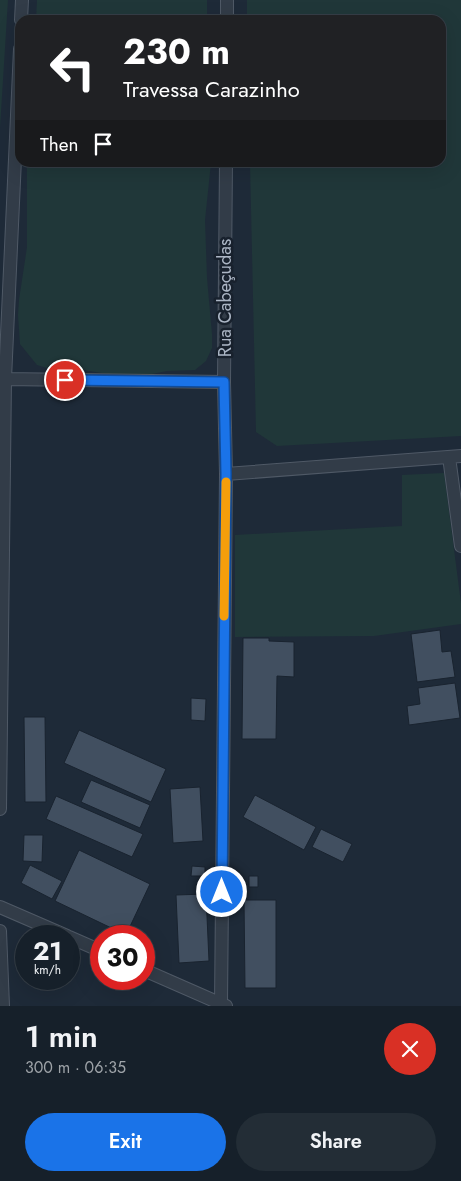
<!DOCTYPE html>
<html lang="en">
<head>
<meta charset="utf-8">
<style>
	body { margin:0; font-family:Jost,sans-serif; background:#232d36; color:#f1f3f6; height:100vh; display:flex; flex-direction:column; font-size:19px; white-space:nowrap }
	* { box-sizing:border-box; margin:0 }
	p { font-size:16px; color:#9ea3a8 }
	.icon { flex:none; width:28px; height:28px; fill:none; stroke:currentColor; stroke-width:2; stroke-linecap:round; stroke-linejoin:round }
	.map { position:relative; height:1006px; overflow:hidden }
	.side { display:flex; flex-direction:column; background:#16202a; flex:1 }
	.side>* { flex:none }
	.banner { position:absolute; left:15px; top:15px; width:431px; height:152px; border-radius:15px; box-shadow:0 5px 20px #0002,0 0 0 1px #353e47; background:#202124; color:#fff; overflow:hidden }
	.speed { position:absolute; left:15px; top:925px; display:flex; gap:10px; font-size:25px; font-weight:700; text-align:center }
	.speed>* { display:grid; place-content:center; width:65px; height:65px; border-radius:50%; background:#16202a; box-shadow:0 5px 20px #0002,0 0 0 1px #353e47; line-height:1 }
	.speed small { font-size:12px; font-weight:400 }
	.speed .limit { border:8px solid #d22; background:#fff; color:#111 }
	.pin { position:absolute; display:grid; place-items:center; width:42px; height:42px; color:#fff; margin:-21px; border:2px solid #fff; border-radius:50%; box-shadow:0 1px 5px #0007 }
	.me { position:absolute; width:55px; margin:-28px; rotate:0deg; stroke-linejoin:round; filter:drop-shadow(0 0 4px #0008) }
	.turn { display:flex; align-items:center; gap:18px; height:105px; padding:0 25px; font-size:22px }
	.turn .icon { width:65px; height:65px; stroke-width:2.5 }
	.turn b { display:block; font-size:35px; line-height:42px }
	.then { display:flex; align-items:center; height:48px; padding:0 25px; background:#0003; gap:10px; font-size:19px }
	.round { display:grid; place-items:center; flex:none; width:52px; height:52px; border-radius:26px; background:#232d36 }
	.head { display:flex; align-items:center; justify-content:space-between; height:85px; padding:0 25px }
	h1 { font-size:30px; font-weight:600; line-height:38px }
	.cta { display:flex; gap:10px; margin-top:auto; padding:10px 25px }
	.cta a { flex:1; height:58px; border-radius:30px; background:#1a73e8; color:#fff; font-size:20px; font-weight:600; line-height:58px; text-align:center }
	.cta a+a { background:#232d36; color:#f1f3f6 }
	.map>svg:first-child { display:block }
	.green { fill:#203739 }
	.building { fill:#414f60; stroke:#19232f }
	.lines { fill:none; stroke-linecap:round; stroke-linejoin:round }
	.street-casing { stroke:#4f5966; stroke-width:14 }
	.street { stroke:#323c48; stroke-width:12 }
	.route-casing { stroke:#114b97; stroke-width:12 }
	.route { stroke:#1a73e8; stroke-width:9 }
	.slow { stroke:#f59e0b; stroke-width:9 }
	.labels { text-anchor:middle; stroke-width:5; stroke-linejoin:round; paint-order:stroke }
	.street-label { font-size:18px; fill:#acb6c5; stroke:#18212d }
</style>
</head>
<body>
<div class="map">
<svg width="461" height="1006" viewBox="0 0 461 1006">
	<rect width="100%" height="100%" fill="#1e2a38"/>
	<!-- green -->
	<path class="green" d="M 0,0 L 8,0 L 0,128 Z
		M 37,0 L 207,0 L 207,20 L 36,20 Z
		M 247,0 L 461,0 L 461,436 L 277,446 L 256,432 L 250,163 L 441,162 L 441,20 L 247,20 Z
		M 27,163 L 211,163 L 205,220 L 207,278 L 212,334 L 212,348 L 206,361 L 195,370 L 167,371 L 152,374 L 108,374 L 77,369 L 50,369 L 37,365 L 20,344 L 18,315 L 19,300 L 27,247 Z
		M 444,473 L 461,603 L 461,624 L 374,636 L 235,637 L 235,535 L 402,526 L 402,475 Z"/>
	<!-- building -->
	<path class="building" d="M 440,630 L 442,652 L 451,651 L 455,677 L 417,682 L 411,634 Z
		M 243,638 L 269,638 L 269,641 L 294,642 L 294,677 L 277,676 L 276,739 L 242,739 Z
		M 455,683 L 460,718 L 409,725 L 407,706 L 420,704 L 418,688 Z
		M 191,698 L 206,699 L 205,721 L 191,720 Z
		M 24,717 L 45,717 L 46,802 L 25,802 Z
		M 79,730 L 166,769 L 151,802 L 64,763 Z
		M 91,780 L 150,805 L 140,828 L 81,802 Z
		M 200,787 L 203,841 L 173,843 L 170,789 Z
		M 255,795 L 316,827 L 304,850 L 243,817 Z
		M 56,796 L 143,834 L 132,857 L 46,819 Z
		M 321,829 L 352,844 L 343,862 L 312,847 Z
		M 24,835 L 43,835 L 42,862 L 23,861 Z
		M 79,850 L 150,884 L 126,935 L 55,901 Z
		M 30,865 L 62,881 L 52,899 L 21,883 Z
		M 192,866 L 205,867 L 205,876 L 191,876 Z
		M 249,876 L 258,876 L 258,887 L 249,887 Z
		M 206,894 L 209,961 L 179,963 L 176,895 Z
		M 244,900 L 276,900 L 276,988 L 245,988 Z"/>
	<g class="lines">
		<defs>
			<path id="street" d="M 21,20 L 22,0
				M 227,20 L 227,0
				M 5,379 L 224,382
				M 449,457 L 461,546
				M 226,474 L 461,456
				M 0,809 L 5,379 L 20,49
				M 0,907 L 67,936
				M 0,931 L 3,1006
				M 69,937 L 101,951
				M 144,970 L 226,1006
				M 221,1004 L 226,474 L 224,382 L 226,162"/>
		</defs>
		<!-- street casing -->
		<use href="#street" class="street-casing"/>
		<!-- street -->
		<use href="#street" class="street"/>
	</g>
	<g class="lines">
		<defs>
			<path id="route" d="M 65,380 L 224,382 L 226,474 L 222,892"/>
		</defs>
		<!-- route casing -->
		<use href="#route" class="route-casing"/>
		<!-- route -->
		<use href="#route" class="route"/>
		<!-- slow -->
		<path class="slow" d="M 224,616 L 226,482"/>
	</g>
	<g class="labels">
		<!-- street labels -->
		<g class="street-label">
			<text transform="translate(225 298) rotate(-90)" y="6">Rua Cabeçudas</text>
		</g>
	</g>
</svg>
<div class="speed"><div>21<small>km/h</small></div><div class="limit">30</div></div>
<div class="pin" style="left:65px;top:380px;background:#d93025"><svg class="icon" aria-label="arrive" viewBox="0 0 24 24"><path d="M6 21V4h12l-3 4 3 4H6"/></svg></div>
<svg class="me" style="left:222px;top:892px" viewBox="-20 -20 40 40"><circle r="17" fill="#1a73e8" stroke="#fff" stroke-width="3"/><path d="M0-11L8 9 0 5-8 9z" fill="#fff"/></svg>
<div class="banner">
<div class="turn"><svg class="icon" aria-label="left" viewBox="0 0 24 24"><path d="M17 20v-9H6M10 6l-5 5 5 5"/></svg><div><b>230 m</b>Travessa Carazinho</div></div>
<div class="then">Then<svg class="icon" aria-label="arrive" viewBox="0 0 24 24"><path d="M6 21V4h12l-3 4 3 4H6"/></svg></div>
</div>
</div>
<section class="side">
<div class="head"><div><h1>1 min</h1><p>300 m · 06:35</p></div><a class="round" style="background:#d93025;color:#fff"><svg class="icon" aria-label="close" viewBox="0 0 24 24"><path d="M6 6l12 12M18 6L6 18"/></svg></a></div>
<div class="cta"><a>Exit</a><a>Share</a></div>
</section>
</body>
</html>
